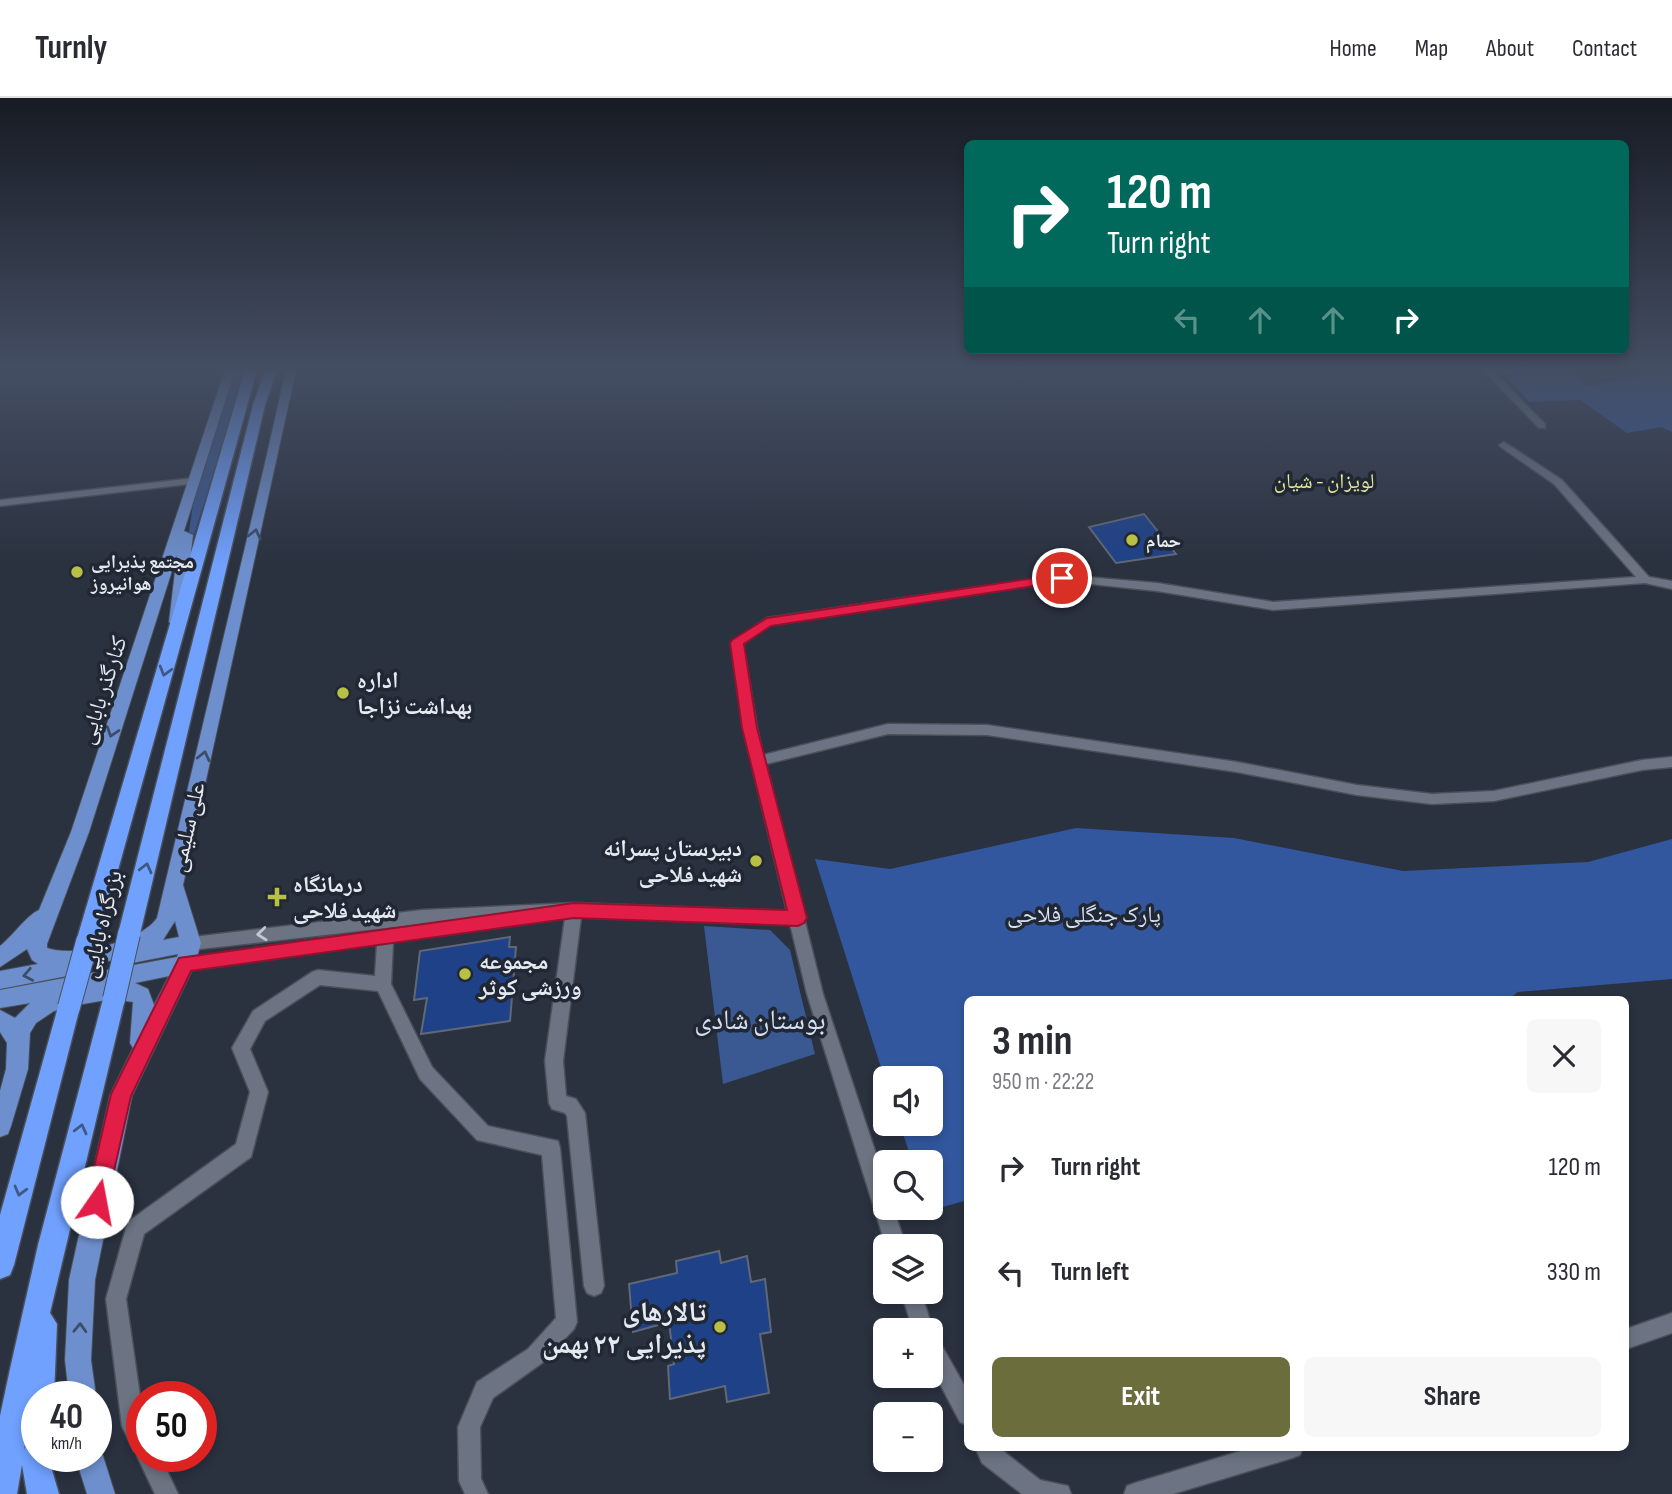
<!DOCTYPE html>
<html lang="en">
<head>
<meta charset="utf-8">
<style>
	body { margin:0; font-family:"Sofia Sans Condensed","Noto Naskh Arabic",sans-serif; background:#f7f7f7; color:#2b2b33; height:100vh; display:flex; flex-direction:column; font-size:26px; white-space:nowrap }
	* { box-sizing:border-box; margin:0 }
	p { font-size:23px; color:#7c7c81 }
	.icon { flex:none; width:38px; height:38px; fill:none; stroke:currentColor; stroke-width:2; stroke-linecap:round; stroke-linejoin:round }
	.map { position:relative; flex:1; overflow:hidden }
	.side { position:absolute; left:964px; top:898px; width:665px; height:455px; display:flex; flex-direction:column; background:#fff; border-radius:10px; box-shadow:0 4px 10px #0003 }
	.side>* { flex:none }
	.hud { position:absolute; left:964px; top:42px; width:665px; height:214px; border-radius:10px; box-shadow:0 4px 10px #0003; background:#00695c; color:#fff; overflow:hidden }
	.buttons { position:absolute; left:873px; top:968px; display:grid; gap:14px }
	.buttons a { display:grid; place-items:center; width:70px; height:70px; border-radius:10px; background:#fff; box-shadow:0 4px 10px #0003; font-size:35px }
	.speed { position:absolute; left:21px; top:1283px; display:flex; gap:14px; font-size:35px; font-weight:700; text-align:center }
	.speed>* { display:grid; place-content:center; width:91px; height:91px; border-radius:50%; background:#fff; box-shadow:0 4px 10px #0003; line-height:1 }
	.speed small { font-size:18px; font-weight:400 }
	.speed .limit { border:10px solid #d22; background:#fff; color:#111 }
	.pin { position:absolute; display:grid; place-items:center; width:60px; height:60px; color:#fff; margin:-30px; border:4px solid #fff; border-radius:50%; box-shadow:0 2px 7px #0007 }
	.me { position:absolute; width:77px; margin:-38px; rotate:12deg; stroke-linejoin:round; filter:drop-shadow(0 0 5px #0008) }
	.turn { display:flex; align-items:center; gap:24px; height:147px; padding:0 28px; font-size:32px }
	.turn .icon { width:91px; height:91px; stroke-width:2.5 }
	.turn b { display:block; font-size:49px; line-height:60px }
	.lanes { display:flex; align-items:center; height:66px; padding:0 28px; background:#0003; justify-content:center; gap:35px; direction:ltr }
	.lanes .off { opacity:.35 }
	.round { display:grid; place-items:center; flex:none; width:74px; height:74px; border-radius:10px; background:#f7f7f7 }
	.summary { display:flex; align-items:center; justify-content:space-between; height:119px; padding:0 28px }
	h1 { font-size:42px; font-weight:700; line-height:52px }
	.primary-button { display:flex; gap:14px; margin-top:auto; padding:14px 28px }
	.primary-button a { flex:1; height:80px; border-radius:10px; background:#6b6e3c; color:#fff; font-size:28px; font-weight:700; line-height:80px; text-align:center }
	.primary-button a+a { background:#f7f7f7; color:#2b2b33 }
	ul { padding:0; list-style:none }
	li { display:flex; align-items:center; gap:21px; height:105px; padding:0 28px }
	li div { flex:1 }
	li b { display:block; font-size:26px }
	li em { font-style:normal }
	header { display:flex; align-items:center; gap:42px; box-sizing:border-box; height:98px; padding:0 35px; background:#fff; border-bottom:2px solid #e1e1e2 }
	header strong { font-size:33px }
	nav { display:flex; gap:38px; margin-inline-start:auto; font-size:24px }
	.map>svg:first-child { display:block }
	.green { fill:#3a5891 }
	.forest { fill:#32579f }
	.building { fill:#1e4188; stroke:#606877; stroke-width:2 }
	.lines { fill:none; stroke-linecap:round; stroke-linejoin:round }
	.minor-casing { stroke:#4a4f5a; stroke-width:3 }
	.major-casing { stroke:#4a4f5a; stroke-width:2 }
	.highway-casing { stroke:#4a4f5a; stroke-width:3 }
	.minor { fill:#6c7483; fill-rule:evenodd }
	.major { fill:#6e8fcd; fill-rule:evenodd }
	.highway { fill:#70a1ff; fill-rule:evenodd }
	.highway-bridge-casing { stroke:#4a4f5a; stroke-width:24; stroke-linecap:butt }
	.highway-bridge { stroke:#70a1ff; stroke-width:22 }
	.oneway { stroke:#3c4c6a }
	.oneway2 { stroke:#415885 }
	.oneway3 { stroke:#c1c7d1 }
	.route { fill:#e11d48; stroke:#92132f; stroke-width:2 }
	.poi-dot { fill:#b9c046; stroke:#212834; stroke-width:2.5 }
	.labels { text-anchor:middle; stroke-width:7; stroke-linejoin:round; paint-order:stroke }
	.far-poi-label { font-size:19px; font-weight:bold; fill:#e5eaf2; stroke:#212834; text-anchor:start }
	.far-neighbourhood-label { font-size:21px; fill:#e0e799; stroke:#212834 }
	.poi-label { font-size:23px; font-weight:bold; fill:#e5eaf2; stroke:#212834; text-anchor:start }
	.street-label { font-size:23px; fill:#e5eaf2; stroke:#212834 }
	.park-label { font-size:23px; fill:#d4e0f4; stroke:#212834 }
	.near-park-label { font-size:28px; fill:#d4e0f4; stroke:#212834 }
	.near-poi-label { font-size:28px; font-weight:bold; fill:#e5eaf2; stroke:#212834; text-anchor:end }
</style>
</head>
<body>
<header>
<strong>Turnly</strong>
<nav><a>Home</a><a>Map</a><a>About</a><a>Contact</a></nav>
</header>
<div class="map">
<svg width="1672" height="1396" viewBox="0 0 1672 1396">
	<rect width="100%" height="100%" fill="#2a313f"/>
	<!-- green -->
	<path class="green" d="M 235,272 L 246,272 L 183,472 L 194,400 Z
		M 704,828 L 770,832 L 790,852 L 815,956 L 723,986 Z"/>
	<!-- forest -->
	<path class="forest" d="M 1501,272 L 1565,272 L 1589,288 L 1672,272 L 1672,334 L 1662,329 L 1627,335 L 1580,302 L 1529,304 Z
		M 1076,730 L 1234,740 L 1403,773 L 1588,764 L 1672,741 L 1672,881 L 1518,894 L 1509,901 L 968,901 L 968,1102 L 928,1113 L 927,1110 L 931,1110 L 931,1064 L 912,1064 L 900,1026 L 931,1026 L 931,980 L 885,982 L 815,761 L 890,771 Z"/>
	<!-- building -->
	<path class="building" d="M 1144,416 L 1176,456 L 1116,465 L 1089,429 Z
		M 510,839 L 509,849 L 516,849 L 510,923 L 421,936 L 427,900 L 414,902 L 420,853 Z
		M 719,1153 L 721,1165 L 747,1158 L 751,1184 L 765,1181 L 771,1234 L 760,1236 L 769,1295 L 727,1304 L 725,1288 L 670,1301 L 668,1268 L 674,1266 L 669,1224 L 633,1234 L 629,1186 L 677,1175 L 676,1163 Z"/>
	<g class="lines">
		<defs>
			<path id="minor" d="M 1483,272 L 1492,272 L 1545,326 L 1545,330 L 1539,330 Z
				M 1504,344 L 1562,382 L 1649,479 L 1672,483 L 1672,491 L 1645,485 L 1273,512 L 1157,493 L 1062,483 L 770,527 L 743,546 L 757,630 L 763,657 L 888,626 L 987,627 L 1237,664 L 1357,687 L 1432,696 L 1494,693 L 1642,662 L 1672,659 L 1672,669 L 1642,672 L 1494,703 L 1432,706 L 1357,697 L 1237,674 L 987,637 L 888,636 L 766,666 L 823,896 L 886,1086 L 886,1110 L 893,1110 L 906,1148 L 886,1148 L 807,896 L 790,826 L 581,819 L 563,963 L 566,998 L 576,1001 L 585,1015 L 604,1188 L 601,1195 L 594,1198 L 587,1195 L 584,1188 L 567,1018 L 565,1015 L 552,1011 L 549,1005 L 545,963 L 565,820 L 393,844 L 391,886 L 432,969 L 488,1028 L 558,1043 L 560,1050 L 577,1224 L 574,1231 L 542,1265 L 493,1300 L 480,1329 L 481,1381 L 488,1396 L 465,1396 L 459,1383 L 458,1329 L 477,1284 L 528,1251 L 556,1220 L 542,1057 L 477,1042 L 420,981 L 378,893 L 320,887 L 265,923 L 250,951 L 268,994 L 251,1059 L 144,1136 L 126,1201 L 142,1312 L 142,1358 L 160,1358 L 178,1396 L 155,1396 L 137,1358 L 138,1355 L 134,1353 L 122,1328 L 106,1201 L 126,1130 L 129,1123 L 236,1046 L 250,994 L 232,950 L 253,913 L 312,874 L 318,872 L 375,878 L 377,846 L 185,873 L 179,871 L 177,866 L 179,861 L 430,825 L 191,852 L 185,850 L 183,845 L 185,840 L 422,812 L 574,805 L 787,813 L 743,630 L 731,545 L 767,520 L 1062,477 L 1157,485 L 1273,504 L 1636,479 L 1554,386 L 1501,349 L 1499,347 Z
				M 194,380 L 198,381 L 198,385 L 0,408 L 0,402 Z
				M 901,1194 L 921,1194 L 933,1232 L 931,1238 L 938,1241 L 968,1294 L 968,1327 L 960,1324 L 931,1269 L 931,1232 L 913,1232 Z
				M 1672,1215 L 1672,1235 L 1626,1251 L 1626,1231 Z
				M 975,1349 L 998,1349 L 1040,1382 L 1068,1388 L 1071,1396 L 1022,1396 L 982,1365 Z
				M 1254,1349 L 1303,1349 L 1300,1357 L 1292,1360 L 1173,1396 L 1124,1396 L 1127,1388 L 1135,1385 Z"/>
			<path id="major" d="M 225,272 L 235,272 L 184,433 L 193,437 L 183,524 L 176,529 L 169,524 L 177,457 L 89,734 L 47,846 L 47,850 C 74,860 141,844 157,820 L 265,365 L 286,272 L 296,272 L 183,787 L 201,845 L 195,866 L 132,998 L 95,1182 L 91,1262 L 96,1298 L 69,1298 L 65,1262 L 69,1182 L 110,997 L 133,950 L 130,945 L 133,904 L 112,901 L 83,906 L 54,913 L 36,925 L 30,935 L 28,971 L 11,1028 L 8,1036 L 0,1039 L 0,993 L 6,971 L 7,945 L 0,934 L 0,912 L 15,920 L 30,905 L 0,910 L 0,892 L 177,859 L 178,856 L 132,865 L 124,860 L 77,869 L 74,875 L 67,878 L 0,891 L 0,873 L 38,866 L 32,862 L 27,851 L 0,869 L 0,848 C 12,839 27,817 39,812 L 71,734 ZM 175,823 L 179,839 L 163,842 ZM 169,878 L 154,907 L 148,891 L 135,885 Z
				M 96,1347 L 103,1358 L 115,1396 L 87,1396 L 75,1358 L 96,1358 Z"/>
			<path id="highway" d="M 245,272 L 257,272 L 98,844 L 95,851 L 87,853 L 79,851 L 76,844 Z
				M 265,272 L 277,272 L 265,307 L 140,836 L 137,843 L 129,845 L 121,843 L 118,836 L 253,307 Z
				M 114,891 L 122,894 L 125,901 L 50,1215 L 57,1226 L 54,1298 L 37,1298 L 37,1312 L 32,1310 L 24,1352 L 26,1347 L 37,1343 L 37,1358 L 52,1358 L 52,1372 L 59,1396 L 27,1396 L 22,1367 L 17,1396 L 0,1396 L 0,1318 L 10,1271 L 38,1147 L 103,901 L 106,894 Z
				M 69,899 L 77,902 L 80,909 L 14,1167 L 10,1177 L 0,1181 L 0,1117 L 58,909 L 61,902 Z"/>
		</defs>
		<!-- minor casing -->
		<use href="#minor" class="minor-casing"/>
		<!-- major casing -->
		<use href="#major" class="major-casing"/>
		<!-- highway casing -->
		<use href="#highway" class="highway-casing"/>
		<!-- minor -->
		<use href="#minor" class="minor"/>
		<!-- major -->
		<use href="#major" class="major"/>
		<!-- highway -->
		<use href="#highway" class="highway"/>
		<defs>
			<path id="highway-bridge" d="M 114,901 L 129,836
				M 69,909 L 87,844"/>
		</defs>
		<!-- highway-bridge casing -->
		<use href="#highway-bridge" class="highway-bridge-casing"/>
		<!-- highway-bridge -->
		<use href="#highway-bridge" class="highway-bridge"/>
	</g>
	<!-- one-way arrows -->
	<defs><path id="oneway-chevron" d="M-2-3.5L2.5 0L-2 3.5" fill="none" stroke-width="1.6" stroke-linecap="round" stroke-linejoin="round" transform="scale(1.75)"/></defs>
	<g class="oneway">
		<use href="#oneway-chevron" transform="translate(255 436) rotate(-77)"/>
		<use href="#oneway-chevron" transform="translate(112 634) rotate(108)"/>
		<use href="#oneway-chevron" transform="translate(204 658) rotate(-77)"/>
		<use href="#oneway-chevron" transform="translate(28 877) rotate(169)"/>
		<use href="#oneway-chevron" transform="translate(80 1230) rotate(-88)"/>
	</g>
	<g class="oneway2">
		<use href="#oneway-chevron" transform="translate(165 573) rotate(106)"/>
		<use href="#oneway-chevron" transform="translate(146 770) rotate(-76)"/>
		<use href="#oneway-chevron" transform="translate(81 1031) rotate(-76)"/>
		<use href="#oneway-chevron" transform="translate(20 1093) rotate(105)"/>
	</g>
	<use class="oneway3" href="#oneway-chevron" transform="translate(262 836) rotate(174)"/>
	<!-- sky -->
	<linearGradient id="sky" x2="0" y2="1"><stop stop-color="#171b23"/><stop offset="0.58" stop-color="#444e63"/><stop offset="1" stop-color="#444e63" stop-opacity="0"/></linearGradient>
	<rect width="1672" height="468" fill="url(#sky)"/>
	<!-- route -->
	<path class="route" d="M 1062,476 L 1067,477 L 1067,483 L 771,528 L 744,546 L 757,630 L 807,820 L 804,825 L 798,828 L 574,820 L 191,873 L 131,998 L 105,1112 L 97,1115 L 89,1112 L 86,1104 L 111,996 L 179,860 L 574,805 L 787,812 L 742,630 L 730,545 L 732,542 L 767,520 Z"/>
	<!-- markers -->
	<g class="poi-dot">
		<circle cx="1132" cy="442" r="7"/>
		<circle cx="77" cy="474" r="7"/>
		<circle cx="343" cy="595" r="7"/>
		<circle cx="756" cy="763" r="7"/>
		<path d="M273.5 788.5h7v7h7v7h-7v7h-7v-7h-7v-7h7z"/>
		<circle cx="465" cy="876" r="7"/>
		<circle cx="720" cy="1229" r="7"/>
	</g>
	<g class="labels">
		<!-- far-poi labels -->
		<g class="far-poi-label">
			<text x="1146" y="449">حمام</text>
			<text x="91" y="470">مجتمع پذیرایی<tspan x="91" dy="22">هوانیروز</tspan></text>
		</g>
		<!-- far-neighbourhood labels -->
		<g class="far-neighbourhood-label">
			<text x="1324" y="390">لویزان - شیان</text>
		</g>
		<!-- poi labels -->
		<g class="poi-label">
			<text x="357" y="590">اداره<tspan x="357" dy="26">بهداشت نزاجا</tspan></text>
			<text x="742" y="758" text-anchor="end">دبیرستان پسرانه<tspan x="742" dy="26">شهید فلاحی</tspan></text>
			<text x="293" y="794">درمانگاه<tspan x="293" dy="26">شهید فلاحی</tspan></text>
			<text x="479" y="871">مجموعه<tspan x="479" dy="26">ورزشی کوثر</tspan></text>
		</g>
		<!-- street labels -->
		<g class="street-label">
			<text transform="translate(102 592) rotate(-72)" y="8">کنارگذر بابایی</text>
			<text transform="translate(187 729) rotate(-77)" y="8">علی سلیمی</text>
			<text transform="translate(101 826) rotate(-76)" y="8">بزرگراه بابایی</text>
		</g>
		<!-- park labels -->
		<g class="park-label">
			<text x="1084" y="824">پارک جنگلی فلاحی</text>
		</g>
		<!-- near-park labels -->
		<g class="near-park-label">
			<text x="760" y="931">بوستان شادی</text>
		</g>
		<!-- near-poi labels -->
		<g class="near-poi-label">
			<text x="706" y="1223">تالارهای<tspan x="706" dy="32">پذیرایی ۲۲ بهمن</tspan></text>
		</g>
	</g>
</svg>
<div class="buttons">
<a><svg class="icon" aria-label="sound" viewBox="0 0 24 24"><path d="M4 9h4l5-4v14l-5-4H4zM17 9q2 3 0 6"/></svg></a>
<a><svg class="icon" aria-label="search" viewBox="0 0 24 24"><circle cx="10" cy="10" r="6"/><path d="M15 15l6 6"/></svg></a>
<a><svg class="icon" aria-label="layers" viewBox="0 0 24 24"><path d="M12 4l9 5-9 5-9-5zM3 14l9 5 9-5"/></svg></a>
<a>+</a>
<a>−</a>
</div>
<div class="speed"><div>40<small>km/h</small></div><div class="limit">50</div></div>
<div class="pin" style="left:1062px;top:480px;background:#d93025"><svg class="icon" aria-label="arrive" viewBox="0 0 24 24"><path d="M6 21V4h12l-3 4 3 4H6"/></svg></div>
<svg class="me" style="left:97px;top:1104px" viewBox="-20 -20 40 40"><circle r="19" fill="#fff"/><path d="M0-13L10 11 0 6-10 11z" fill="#e11d48"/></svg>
<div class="hud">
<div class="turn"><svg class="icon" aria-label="right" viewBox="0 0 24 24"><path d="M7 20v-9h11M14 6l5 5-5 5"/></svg><div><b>120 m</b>Turn right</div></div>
<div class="lanes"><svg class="icon off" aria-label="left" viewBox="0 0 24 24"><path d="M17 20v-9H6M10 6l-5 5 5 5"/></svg><svg class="icon off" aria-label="ahead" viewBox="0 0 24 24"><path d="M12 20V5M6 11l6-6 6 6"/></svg><svg class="icon off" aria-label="ahead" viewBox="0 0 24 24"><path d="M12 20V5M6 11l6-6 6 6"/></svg><svg class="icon" aria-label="right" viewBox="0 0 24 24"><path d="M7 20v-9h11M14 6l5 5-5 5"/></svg></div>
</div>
<section class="side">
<div class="summary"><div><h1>3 min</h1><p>950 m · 22:22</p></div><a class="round"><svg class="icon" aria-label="close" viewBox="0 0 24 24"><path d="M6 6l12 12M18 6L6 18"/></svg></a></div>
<ul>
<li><svg class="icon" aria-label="right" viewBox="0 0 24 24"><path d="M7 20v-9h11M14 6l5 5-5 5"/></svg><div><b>Turn right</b></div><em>120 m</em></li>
<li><svg class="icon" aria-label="left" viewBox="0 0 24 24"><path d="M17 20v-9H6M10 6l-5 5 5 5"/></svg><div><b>Turn left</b></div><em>330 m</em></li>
</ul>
<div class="primary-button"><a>Exit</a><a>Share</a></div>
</section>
</div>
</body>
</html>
